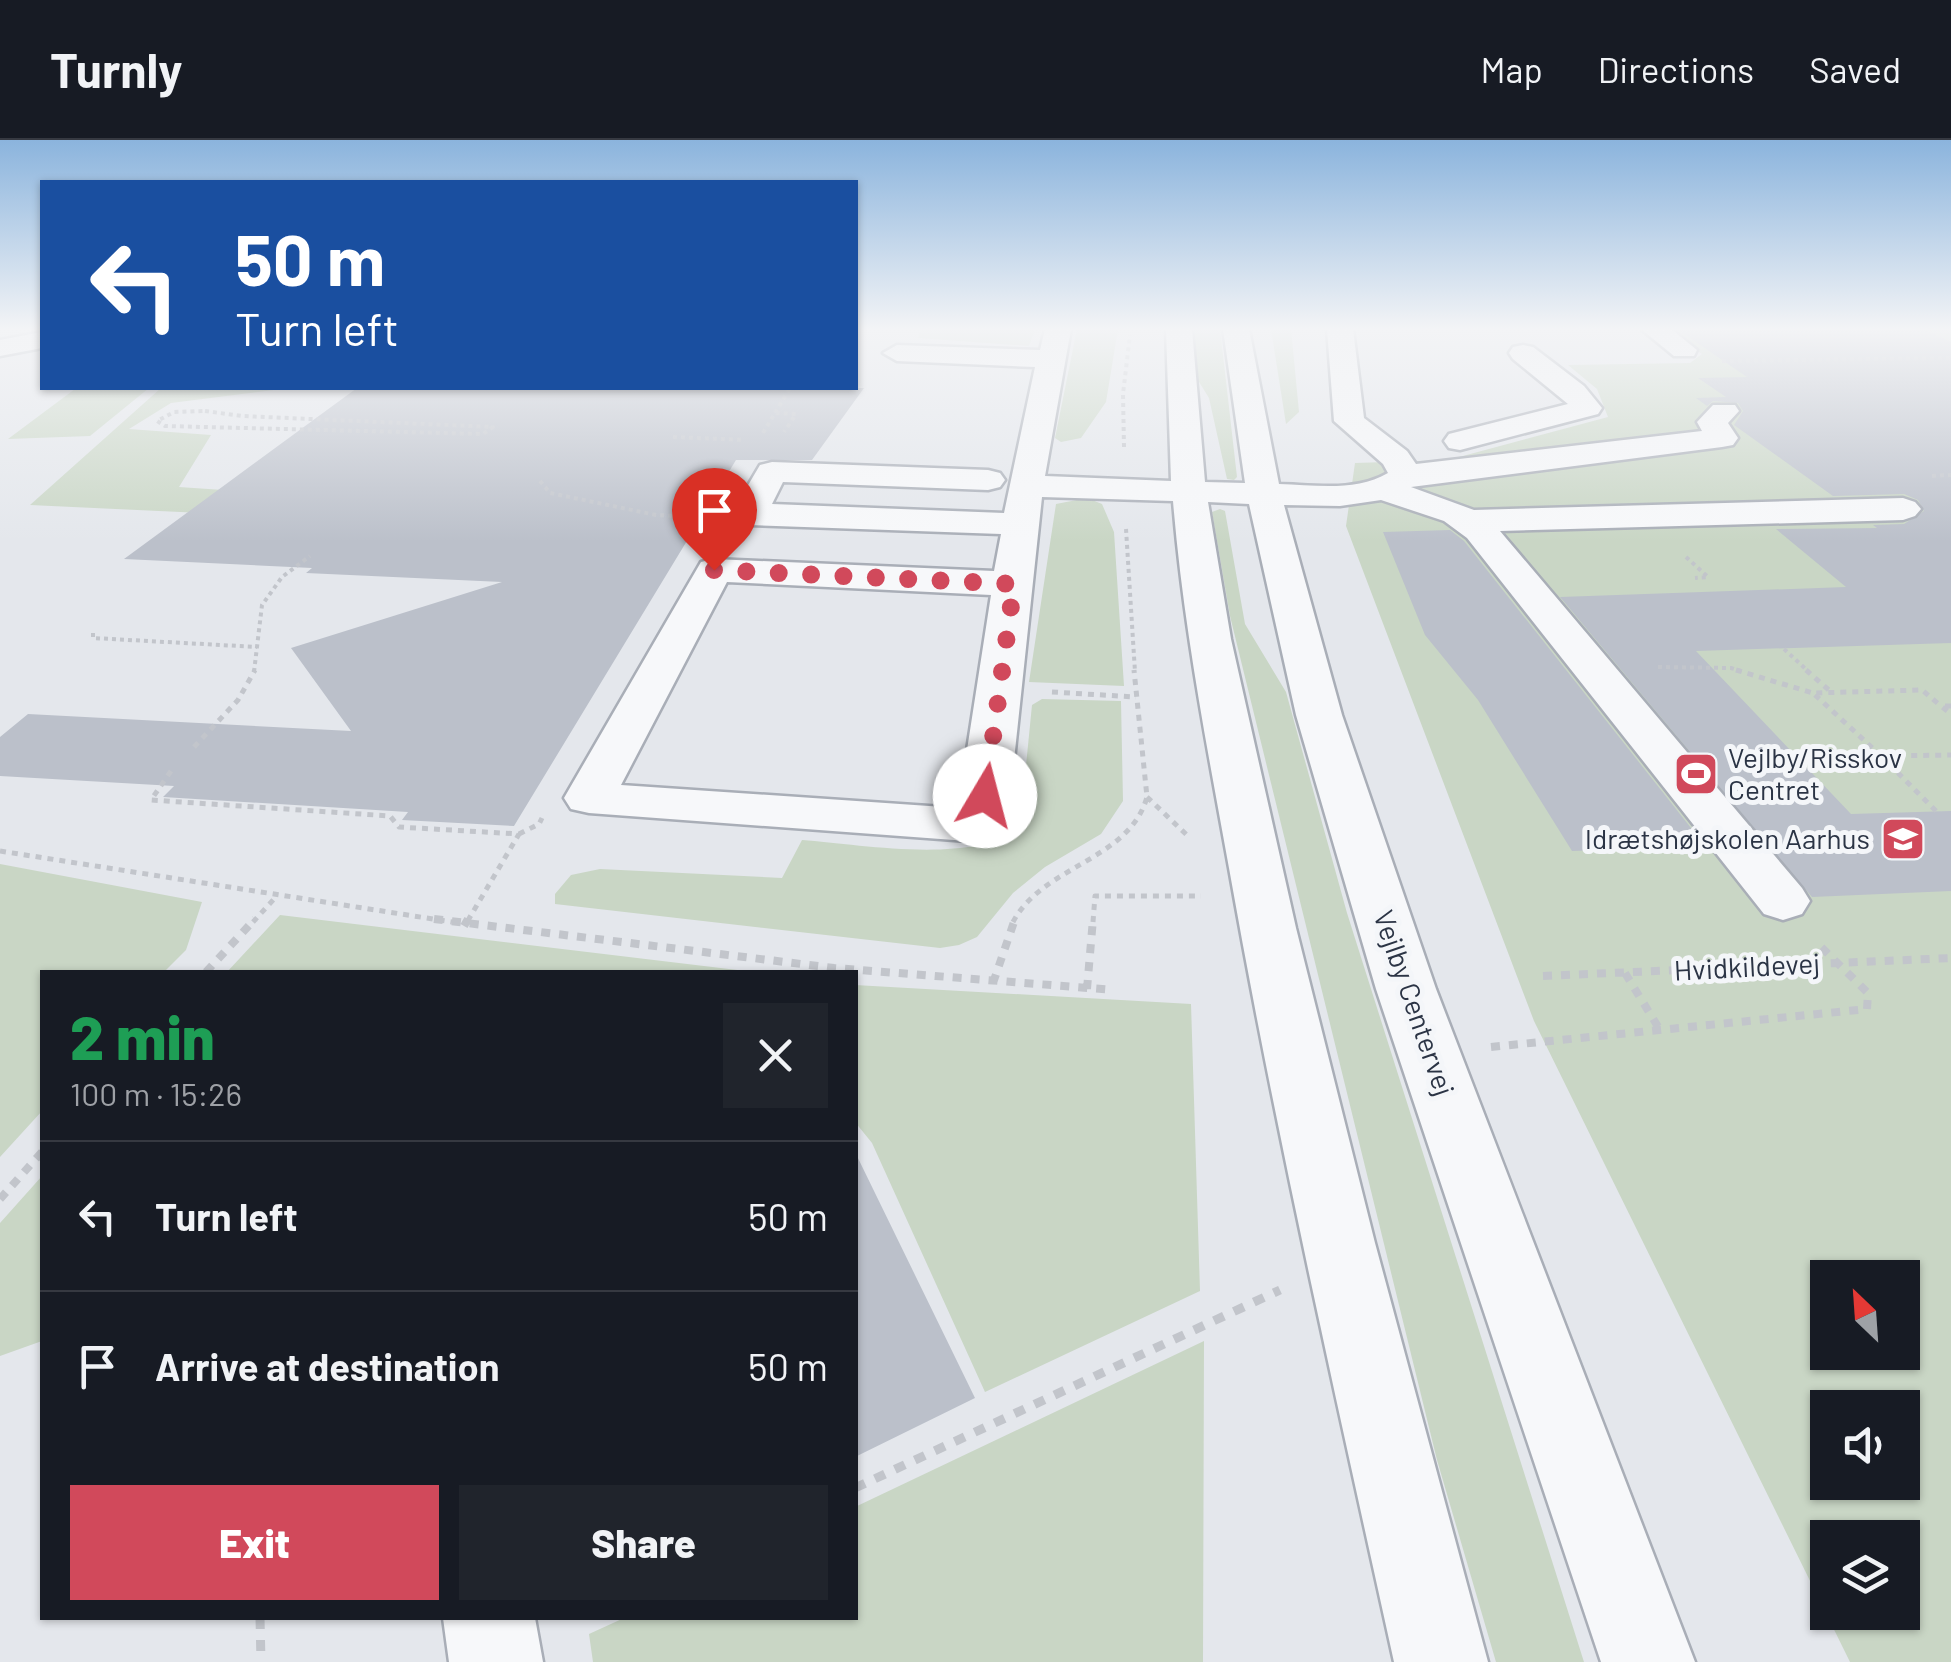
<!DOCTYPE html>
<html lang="en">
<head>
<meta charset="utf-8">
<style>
	body { margin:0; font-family:Barlow,sans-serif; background:#20242c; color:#f1f3f6; height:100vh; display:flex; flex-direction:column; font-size:38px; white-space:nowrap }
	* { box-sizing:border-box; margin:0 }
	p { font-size:32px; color:#9ea1a6 }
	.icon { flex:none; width:55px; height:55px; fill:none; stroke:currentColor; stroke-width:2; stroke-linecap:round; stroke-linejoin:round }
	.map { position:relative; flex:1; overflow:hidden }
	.drawer { position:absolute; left:40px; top:830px; width:818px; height:650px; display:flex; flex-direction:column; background:#171b24; border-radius:0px; box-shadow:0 2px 8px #0004 }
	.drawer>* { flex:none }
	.guide { position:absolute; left:40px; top:40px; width:818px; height:210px; border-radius:0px; box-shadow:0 2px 8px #0004; background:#1a4fa0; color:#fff; overflow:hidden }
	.needle { width:65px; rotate:335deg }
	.tools { position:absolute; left:1810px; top:1120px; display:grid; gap:20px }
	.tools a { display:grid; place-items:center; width:110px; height:110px; border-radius:0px; background:#171b24; box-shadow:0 2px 8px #0004; font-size:50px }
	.pin { position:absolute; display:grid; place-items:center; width:85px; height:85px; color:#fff; margin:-102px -42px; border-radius:50% 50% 50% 0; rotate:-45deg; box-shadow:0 0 10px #0007 }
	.pin .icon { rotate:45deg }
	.me { position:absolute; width:110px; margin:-55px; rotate:8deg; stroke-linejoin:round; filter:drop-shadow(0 0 8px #0008) }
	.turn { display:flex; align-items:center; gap:35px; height:210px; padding:0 30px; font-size:45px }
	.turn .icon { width:130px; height:130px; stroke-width:2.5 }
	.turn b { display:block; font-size:70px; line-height:85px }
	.round { display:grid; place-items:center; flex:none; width:105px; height:105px; border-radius:0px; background:#20242c }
	.head { display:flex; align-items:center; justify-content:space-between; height:170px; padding:0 30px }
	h1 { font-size:60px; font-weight:800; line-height:75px; color:#1e9e55 }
	.cta { display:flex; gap:20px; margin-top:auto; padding:20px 30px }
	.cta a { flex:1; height:115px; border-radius:0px; background:#d1495b; color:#fff; font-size:40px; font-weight:800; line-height:115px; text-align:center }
	.cta a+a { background:#20242c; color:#f1f3f6 }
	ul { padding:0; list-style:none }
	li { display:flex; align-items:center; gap:30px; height:150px; padding:0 30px; border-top:2px solid #363941 }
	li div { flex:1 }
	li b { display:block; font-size:38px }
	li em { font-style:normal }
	header { display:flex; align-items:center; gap:60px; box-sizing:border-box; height:140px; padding:0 50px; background:#171b24; border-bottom:2px solid #363941 }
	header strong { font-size:48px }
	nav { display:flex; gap:55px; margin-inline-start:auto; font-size:35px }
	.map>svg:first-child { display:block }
	.green { fill:#c9d6c5; fill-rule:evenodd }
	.building { fill:#bbc0ca }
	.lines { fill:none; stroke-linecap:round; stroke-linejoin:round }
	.minor-casing { stroke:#a9aeb7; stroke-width:5 }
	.path-far3 { stroke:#c2c5cb; stroke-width:4; stroke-dasharray:4 4; stroke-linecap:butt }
	.path-far2 { stroke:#c2c5cb; stroke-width:5; stroke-dasharray:6 6; stroke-linecap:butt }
	.path-far1 { stroke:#c2c5cb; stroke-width:8; stroke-dasharray:9 9; stroke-linecap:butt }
	.path { stroke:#c2c5cb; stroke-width:9; stroke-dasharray:11 11; stroke-linecap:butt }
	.minor { fill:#f7f8fa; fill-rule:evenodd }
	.route { stroke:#d1495b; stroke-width:18; stroke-dasharray:0 32.4 }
	.labels { text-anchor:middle; stroke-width:10; stroke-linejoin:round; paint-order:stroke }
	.poi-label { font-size:28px; fill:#2b3445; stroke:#f4f6f9; text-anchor:start }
	.street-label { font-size:28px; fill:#2b3445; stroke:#f4f6f9 }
</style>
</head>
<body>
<header>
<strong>Turnly</strong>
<nav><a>Map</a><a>Directions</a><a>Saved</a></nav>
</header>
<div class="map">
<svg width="1951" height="1522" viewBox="0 0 1951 1522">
	<rect width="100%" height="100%" fill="#e4e7ec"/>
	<!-- green -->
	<path class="green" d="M 921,189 L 1035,189 L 1029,206 L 918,198 Z
		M 1077,189 L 1118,189 L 1106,262 L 1081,298 L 1061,302 L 1055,298 Z
		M 1194,189 L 1220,189 L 1237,337 L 1234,340 L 1227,339 L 1209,258 L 1196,237 Z
		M 1271,189 L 1291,189 L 1299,272 L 1286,284 Z
		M 1665,189 L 1951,189 L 1951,1522 L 1850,1522 L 1534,881 L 1346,386 L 1355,323 L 1448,320 L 1608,277 L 1597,249 L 1568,225 L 1690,223 L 1702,214 ZM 1828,1138 L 1902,1138 L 1902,1212 L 1828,1212 ZM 1828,1268 L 1902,1268 L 1902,1342 L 1828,1342 ZM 1828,1398 L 1902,1398 L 1902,1472 L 1828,1472 Z
		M 149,248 L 90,296 L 8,299 L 75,249 Z
		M 161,248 L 289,248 L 171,263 L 129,289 L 211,295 L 179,347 L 433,364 L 501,387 L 30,365 Z
		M 1087,358 L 1102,364 L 1114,392 L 1124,546 L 1029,542 L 1056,364 Z
		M 1220,369 L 1225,371 L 1245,484 L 1286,552 L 1347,773 L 1584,1522 L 1496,1522 L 1437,1320 L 1230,476 L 1212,372 Z
		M 1042,559 L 1121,561 L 1123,661 L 1101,694 L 1045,727 L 1013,753 L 977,797 L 959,805 L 940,808 L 555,764 L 555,754 L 571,735 L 600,729 L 782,738 L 802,700 C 860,704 976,726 1020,686 L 1032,565 Z
		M 0,724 L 202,762 L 186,810 L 164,832 L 42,832 L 42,971 L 0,1017 Z
		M 280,775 L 754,832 L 227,832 Z
		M 855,845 L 1191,864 L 1200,1151 L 985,1252 L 872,1003 L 855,982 Z
		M 42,1036 L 42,1201 L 0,1216 L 0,1083 Z
		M 1204,1201 L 1203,1522 L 593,1522 L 589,1494 L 624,1478 L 855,1478 L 855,1367 Z"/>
	<!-- building -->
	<path class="building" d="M 1677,189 L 1924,189 L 1951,202 L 1951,503 L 1696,511 L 1851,674 L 1951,671 L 1951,751 L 1812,757 L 1560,457 L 1846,447 L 1776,389 L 1877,388 L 1873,385 L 1904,384 L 1924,371 L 1918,360 L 1904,354 L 1833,356 L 1734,285 L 1743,271 L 1738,263 L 1713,261 L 1707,266 L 1696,258 L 1726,257 L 1698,238 L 1747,237 Z
		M 357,248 L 864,248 L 812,320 L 736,320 L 514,686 L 402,680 L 408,672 L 163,657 L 174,646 L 0,636 L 0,597 L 28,574 L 351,591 L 291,508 L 502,442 L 306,433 L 312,428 L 124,419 Z
		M 1450,390 L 1464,401 L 1706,707 L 1572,711 L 1478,560 L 1425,495 L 1383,392 Z
		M 855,1012 L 975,1258 L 855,1317 Z"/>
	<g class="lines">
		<defs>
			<path id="minor" d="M 1045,189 L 1071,189 L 1045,336 L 1171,341 L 1166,189 L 1192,189 L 1205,342 L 1245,343 L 1223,189 L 1249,189 L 1279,344 C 1315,345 1356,352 1388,333 L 1383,324 L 1334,281 L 1327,189 L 1353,189 L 1364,278 L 1407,311 L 1416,324 L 1702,291 L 1697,282 L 1713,265 L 1735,265 L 1739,271 L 1728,283 L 1738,298 L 1733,305 L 1722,307 L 1411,347 L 1474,370 L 1903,358 L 1915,362 L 1921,369 L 1915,376 L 1903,380 L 1500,391 L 1802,748 L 1810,761 L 1802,774 L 1783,780 L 1764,774 L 1467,398 L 1444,381 L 1381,360 L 1340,366 L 1284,365 L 1342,575 L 1436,849 L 1695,1522 L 1601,1522 L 1376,849 L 1296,575 L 1249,364 L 1208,362 L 1231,499 L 1296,788 L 1375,1103 L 1488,1522 L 1394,1522 C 1336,1258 1276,994 1229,728 C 1207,607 1183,484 1173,361 L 1042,357 L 1007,686 L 999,697 L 981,702 L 589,673 L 571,669 L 564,658 L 701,422 L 714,419 L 994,431 L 1001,394 L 749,385 L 737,381 L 731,374 L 760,325 L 772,322 L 988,330 L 1000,333 L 1005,340 L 1000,347 L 988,350 L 783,342 L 772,364 L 1004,373 L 1035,227 L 897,221 L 883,213 L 897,205 L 1040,210 ZM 727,442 L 991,455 L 958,668 L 621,645 Z
				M 1641,189 L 1671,189 L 1697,210 L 1694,216 L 1674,216 Z
				M 42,192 L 42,208 L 0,216 L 0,200 Z
				M 1523,205 L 1533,207 L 1584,246 L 1602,268 L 1598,274 L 1460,310 L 1449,308 L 1444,301 L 1449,294 L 1568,264 L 1513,219 L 1509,213 L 1513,207 Z
				M 443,1478 L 535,1478 L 543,1522 L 449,1522 Z"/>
		</defs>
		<!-- minor casing -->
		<use href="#minor" class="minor-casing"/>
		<!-- path-far3 -->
		<path class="path-far3" d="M 1722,221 L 1951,218
			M 205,271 L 242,276 L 493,287 L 483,294 L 165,286 L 157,281 L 174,272 Z
			M 775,273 L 790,248
			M 763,293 L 775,273 L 796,274 L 784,292
			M 673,297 L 744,300
			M 1124,307 L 1123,254 L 1130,195
			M 1932,336 L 1951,335
			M 540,341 L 550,353 L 656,375 L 700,377
			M 1126,389 L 1135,532
			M 1686,417 L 1708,437 L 1695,438
			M 93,493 L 93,498 L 257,507
			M 1784,509 L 1809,532
			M 1658,527 L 1731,528 L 1744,532
			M 254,532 L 262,465 L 282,437 L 310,416"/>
		<!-- path-far2 -->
		<path class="path-far2" d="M 1736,530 L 1813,553
			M 1806,530 L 1830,551
			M 1052,552 L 1136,557
			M 1951,566 L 1941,566 L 1951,574
			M 194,607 L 238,560 L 255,530
			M 1881,616 L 1813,553 L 1922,550 L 1941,566
			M 171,631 L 151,660 L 390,676 L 399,687 L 519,694 L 467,782
			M 1147,657 L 1190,698
			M 1936,671 L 1881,616 L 1951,615
			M 519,694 L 539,684 L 542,678
			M 0,711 L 452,782
			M 253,782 L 274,759
			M 1013,782 C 1043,725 1129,721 1147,657 L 1134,530
			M 1093,782 L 1095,756 L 1201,756"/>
		<!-- path-far1 -->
		<path class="path-far1" d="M 434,779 L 834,828 L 1114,850
			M 464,786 L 468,779
			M 206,832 L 255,779
			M 1625,833 L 1660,890
			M 1543,836 L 1951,818
			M 993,843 L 1015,779
			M 1087,849 L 1093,779
			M 1491,907 L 1867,869 L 1868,853 L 1816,802
			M 0,1059 L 42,1012"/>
		<!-- path -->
		<path class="path" d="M 855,1348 L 1280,1150
			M 260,1478 L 261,1522"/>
		<!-- minor -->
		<use href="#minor" class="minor"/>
	</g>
	<!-- sky -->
	<linearGradient id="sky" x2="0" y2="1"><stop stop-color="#8bb4dd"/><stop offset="0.47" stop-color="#f3f4f6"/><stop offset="1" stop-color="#f3f4f6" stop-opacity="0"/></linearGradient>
	<rect width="1951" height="402" fill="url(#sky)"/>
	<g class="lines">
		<!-- route -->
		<path class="route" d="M 714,430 L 1014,444 L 985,656"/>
	</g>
	<!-- icons -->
	<defs>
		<symbol id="stadium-square" viewBox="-11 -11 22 22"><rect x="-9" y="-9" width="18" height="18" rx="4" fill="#d1495b" stroke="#f4f6f9"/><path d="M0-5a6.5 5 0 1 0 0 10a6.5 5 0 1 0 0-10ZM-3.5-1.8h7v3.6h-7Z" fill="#fff"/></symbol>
		<symbol id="school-square" viewBox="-11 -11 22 22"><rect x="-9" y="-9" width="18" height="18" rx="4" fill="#d1495b" stroke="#f4f6f9"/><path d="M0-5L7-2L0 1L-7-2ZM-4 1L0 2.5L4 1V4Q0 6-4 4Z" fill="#fff"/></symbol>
	</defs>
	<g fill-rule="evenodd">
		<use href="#stadium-square" x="1671" y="609" width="50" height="50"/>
		<use href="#school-square" x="1878" y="674" width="50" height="50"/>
	</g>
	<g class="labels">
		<!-- poi labels -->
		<g class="poi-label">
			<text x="1728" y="628">Vejlby/Risskov<tspan x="1728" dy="32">Centret</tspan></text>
			<text x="1870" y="709" text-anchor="end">Idrætshøjskolen Aarhus</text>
		</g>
		<!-- street labels -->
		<g class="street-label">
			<text transform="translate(1747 827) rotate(-3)" y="10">Hvidkildevej</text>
			<text transform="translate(1414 863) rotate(71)" y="10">Vejlby Centervej</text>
		</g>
	</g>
</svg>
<div class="tools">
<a><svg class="needle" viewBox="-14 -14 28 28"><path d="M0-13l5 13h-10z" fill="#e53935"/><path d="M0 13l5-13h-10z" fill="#9ea1a6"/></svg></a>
<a><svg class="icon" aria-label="sound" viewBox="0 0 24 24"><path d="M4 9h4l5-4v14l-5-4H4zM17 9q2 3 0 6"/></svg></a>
<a><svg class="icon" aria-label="layers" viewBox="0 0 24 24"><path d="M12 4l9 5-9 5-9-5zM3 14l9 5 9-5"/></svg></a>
</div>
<div class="pin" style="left:714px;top:430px;background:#d93025"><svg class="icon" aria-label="arrive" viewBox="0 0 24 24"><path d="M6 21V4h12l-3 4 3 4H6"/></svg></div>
<svg class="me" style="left:985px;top:656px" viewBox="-20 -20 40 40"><circle r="19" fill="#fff"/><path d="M0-13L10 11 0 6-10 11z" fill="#d1495b"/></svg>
<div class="guide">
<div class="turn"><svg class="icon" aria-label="left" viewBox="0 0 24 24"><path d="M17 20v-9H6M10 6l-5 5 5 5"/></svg><div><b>50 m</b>Turn left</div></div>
</div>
<section class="drawer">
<div class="head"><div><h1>2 min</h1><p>100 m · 15:26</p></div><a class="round"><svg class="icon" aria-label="close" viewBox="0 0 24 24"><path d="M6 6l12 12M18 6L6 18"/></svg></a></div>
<ul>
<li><svg class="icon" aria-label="left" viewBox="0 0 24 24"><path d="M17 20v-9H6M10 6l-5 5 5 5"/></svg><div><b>Turn left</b></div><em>50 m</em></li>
<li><svg class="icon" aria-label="arrive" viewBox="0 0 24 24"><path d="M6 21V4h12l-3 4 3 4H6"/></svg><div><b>Arrive at destination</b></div><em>50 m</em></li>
</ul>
<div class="cta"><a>Exit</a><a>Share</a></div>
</section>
</div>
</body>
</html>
